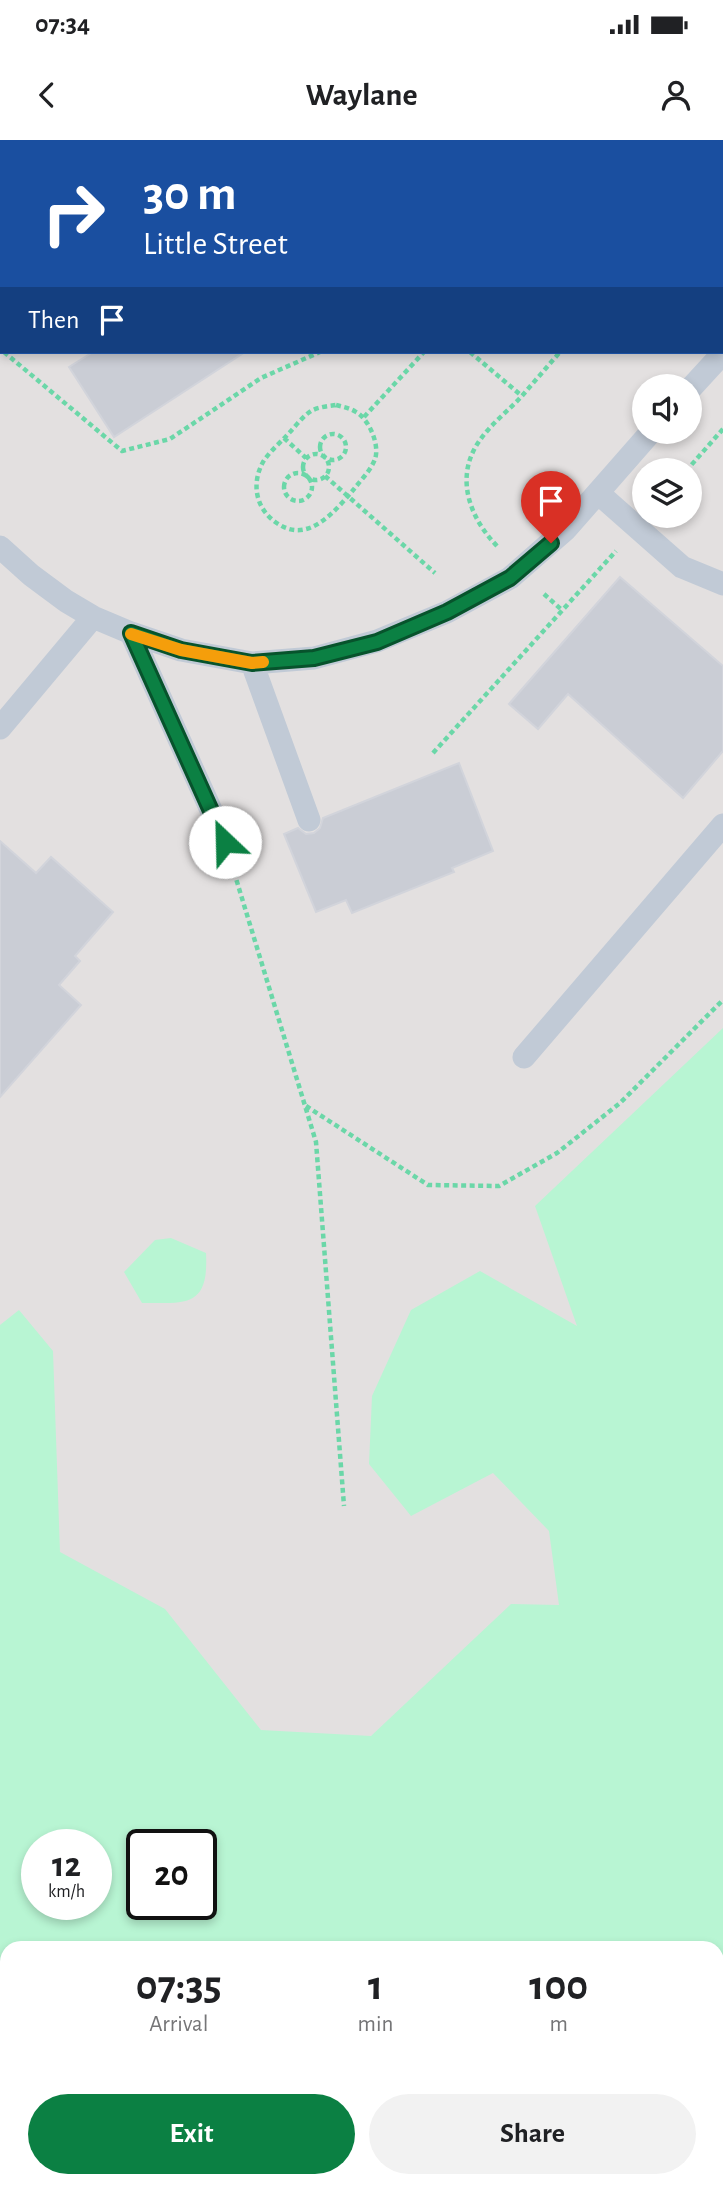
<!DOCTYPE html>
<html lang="en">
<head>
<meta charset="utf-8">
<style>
	body { margin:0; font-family:"Alegreya Sans",sans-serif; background:#f2f2f2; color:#202124; height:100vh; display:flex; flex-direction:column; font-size:26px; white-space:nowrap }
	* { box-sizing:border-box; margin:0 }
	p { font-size:23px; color:#757577 }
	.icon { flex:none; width:38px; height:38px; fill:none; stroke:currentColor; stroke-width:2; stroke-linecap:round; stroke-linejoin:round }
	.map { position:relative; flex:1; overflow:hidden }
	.details { position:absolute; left:0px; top:1801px; width:724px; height:247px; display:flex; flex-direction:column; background:#fff; border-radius:21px 21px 0 0; box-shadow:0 4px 10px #0003 }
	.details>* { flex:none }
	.hud { position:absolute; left:0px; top:0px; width:724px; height:214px; box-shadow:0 4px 10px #0003; background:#1a4fa0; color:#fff; overflow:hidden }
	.buttons { position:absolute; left:632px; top:234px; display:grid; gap:14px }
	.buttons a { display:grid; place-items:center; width:70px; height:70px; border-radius:50%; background:#fff; box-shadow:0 4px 10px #0003; font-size:35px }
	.speed { position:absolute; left:21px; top:1689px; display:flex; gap:14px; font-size:35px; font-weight:700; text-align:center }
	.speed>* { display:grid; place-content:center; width:91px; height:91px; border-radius:50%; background:#fff; box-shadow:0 4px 10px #0003; line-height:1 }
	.speed small { font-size:18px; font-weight:400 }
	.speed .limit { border:4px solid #111; border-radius:10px; background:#fff; color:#111 }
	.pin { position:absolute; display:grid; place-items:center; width:60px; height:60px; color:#fff; margin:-72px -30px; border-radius:50% 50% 50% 0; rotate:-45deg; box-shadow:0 0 7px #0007 }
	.pin .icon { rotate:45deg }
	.me { position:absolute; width:77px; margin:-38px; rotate:336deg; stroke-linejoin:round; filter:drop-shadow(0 0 5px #0008) }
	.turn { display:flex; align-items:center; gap:24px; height:147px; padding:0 28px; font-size:32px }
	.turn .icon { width:91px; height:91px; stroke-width:2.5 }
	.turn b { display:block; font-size:49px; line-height:60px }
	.then { display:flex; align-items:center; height:66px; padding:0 28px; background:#0003; gap:14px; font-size:26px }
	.eta { display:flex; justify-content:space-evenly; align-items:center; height:119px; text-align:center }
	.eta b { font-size:42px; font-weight:700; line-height:49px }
	.primary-button { display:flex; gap:14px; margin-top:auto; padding:14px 28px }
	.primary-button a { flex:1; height:80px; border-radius:42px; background:#0b8043; color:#fff; font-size:28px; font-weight:700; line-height:80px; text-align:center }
	.primary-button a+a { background:#f2f2f2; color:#202124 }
	.status { display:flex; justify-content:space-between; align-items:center; height:49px; padding:0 35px; background:#fff; direction:ltr }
	.status svg { height:19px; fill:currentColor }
	header { display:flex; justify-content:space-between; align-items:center; height:91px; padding:0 28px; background:#fff; font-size:32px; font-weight:700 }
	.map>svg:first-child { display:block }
	.education { fill:#e3e0e0; fill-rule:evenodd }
	.green { fill:#b8f5d3; fill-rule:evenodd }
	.building { fill:#cacdd5; stroke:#d2d4db; stroke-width:2 }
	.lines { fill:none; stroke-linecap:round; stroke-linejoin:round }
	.path { stroke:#6bd7a8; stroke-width:4.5; stroke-dasharray:5 3.5; stroke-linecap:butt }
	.lane { stroke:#c1cad6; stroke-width:23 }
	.route-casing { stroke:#07532c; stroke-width:18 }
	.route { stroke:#0b8043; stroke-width:12 }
	.slow { stroke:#f59e0b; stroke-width:12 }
</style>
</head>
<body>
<div class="status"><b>07:34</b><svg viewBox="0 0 49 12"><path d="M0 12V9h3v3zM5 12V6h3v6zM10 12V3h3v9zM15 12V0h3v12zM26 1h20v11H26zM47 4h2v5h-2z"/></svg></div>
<header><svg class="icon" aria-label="back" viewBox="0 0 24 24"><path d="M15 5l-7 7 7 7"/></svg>Waylane<svg class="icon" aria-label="person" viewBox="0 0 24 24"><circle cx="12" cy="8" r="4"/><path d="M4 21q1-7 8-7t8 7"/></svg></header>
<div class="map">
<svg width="723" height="2046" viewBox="0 0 723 2046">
	<rect width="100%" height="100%" fill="#f2efef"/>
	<!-- education -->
	<path class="education" d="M 0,0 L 723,0 L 723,2046 L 0,2046 ZM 2,2 L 723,2 L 723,212 L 2,212 ZM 644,247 L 690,247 L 690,292 L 644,292 ZM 644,331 L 690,331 L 690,376 L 644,376 ZM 37,1704 L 96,1704 L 96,1764 L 37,1764 ZM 142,1704 L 201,1704 L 201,1764 L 142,1764 ZM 7,1808 L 718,1808 L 718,2040 L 7,2040 Z"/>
	<!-- green -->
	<path class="green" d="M 723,888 L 723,2046 L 0,2046 L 0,1185 L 19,1170 L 53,1211 L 60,1412 L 165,1469 L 261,1590 L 371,1596 L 511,1464 L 559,1465 L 549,1391 L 493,1333 L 411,1376 L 369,1324 L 372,1256 L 411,1170 L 480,1131 L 577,1186 L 535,1066 ZM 37,1704 L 96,1704 L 96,1764 L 37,1764 ZM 142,1704 L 201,1704 L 201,1764 L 142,1764 ZM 7,1808 L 718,1808 L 718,2040 L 7,2040 Z
		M 171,1098 L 206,1113 C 209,1168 186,1163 142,1163 L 124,1132 L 155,1100 Z"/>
	<!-- building -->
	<path class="building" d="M 93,212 L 245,212 L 114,297 L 69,227 Z
		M 620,437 L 723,526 L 723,611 L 683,658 L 568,554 L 538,589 L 509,564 Z
		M 459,623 L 493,711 L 452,728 L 454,732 L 352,773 L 346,760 L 316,772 L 284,694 L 298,688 L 306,694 L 314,693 L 320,688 L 323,678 Z
		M 0,701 L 36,733 L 51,717 L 113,772 L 75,816 L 80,821 L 59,845 L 81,865 L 0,957 Z"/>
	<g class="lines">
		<!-- path -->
		<path class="path" d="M 561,0 L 564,2
			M 107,2 L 112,0
			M 308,2 L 309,0
			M 434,2 L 436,0
			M 554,2 L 556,0
			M 574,2 L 580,0
			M 0,36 L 2,36
			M 0,189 L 2,189
			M 0,208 L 2,210
			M 4,212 L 122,311 L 170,299 L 261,238 L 320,212
			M 470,212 L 522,256
			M 336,265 C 343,267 350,268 356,272 C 369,279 380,305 375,319 C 371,330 361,340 354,349 C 336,370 310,403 280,385 C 257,372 250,346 263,322 C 269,312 280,303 288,294 C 295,287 302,277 311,271 C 318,267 328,266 336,265 Z
			M 364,277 L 424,212
			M320 307a13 13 0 1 1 26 0a13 13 0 1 1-26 0Z
			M 284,298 L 306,318
			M303 327a13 13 0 1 1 26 0a13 13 0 1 1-26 0Z
			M 686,331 L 723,289
			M284 347a14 14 0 1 1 28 0a14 14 0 1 1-28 0Z
			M 325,336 L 435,433
			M 497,406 C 469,377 454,336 480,300 C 491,284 508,271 521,257 C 534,242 547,227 560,212
			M 544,454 L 563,471
			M 433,613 L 616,411
			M 234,732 L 316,1002 L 344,1366
			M 306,966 L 428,1045 L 499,1046 L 557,1013 L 620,963 L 723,860"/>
		<!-- lane -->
		<path class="lane" d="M 152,2 L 153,0
			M 230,2 L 232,0
			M 0,115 L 2,115
			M 690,249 L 723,213
			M 598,353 L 682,427 L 723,444
			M 0,407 L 31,435 L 66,461 L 93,477 L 131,493 L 181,510 L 252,523 L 314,518 L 377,501 L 447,472 L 510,438 L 566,389 L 651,292
			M 131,493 L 225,701
			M 252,523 L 309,680
			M 0,588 L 93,477
			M 524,917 L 723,685"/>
	</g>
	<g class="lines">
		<defs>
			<path id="route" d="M 225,702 L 131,493 L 181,510 L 252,523 L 314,518 L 377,502 L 447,472 L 510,438 L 551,403"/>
		</defs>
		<!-- route casing -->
		<use href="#route" class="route-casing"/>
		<!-- route -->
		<use href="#route" class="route"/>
		<!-- slow -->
		<path class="slow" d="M 131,494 L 181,510 L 252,523 L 263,522"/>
	</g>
</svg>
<div class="buttons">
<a><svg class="icon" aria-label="sound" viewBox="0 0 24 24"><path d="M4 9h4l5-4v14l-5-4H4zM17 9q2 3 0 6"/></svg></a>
<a><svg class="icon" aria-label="layers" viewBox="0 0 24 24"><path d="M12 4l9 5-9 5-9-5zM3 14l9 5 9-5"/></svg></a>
</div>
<div class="speed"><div>12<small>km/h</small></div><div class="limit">20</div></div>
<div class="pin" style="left:551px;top:403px;background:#d93025"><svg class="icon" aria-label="arrive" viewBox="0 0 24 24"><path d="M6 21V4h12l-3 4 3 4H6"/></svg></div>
<svg class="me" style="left:225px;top:702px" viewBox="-20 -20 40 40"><circle r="19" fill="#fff"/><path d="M0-13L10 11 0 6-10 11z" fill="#0b8043"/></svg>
<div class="hud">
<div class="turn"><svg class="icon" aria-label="right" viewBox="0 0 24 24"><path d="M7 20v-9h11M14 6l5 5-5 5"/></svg><div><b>30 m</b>Little Street</div></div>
<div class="then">Then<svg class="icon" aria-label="arrive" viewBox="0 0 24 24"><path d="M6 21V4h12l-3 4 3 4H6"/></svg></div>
</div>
<section class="details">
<div class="eta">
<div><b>07:35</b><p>Arrival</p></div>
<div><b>1</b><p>min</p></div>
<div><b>100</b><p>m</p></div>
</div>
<div class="primary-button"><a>Exit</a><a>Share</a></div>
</section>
</div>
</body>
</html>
